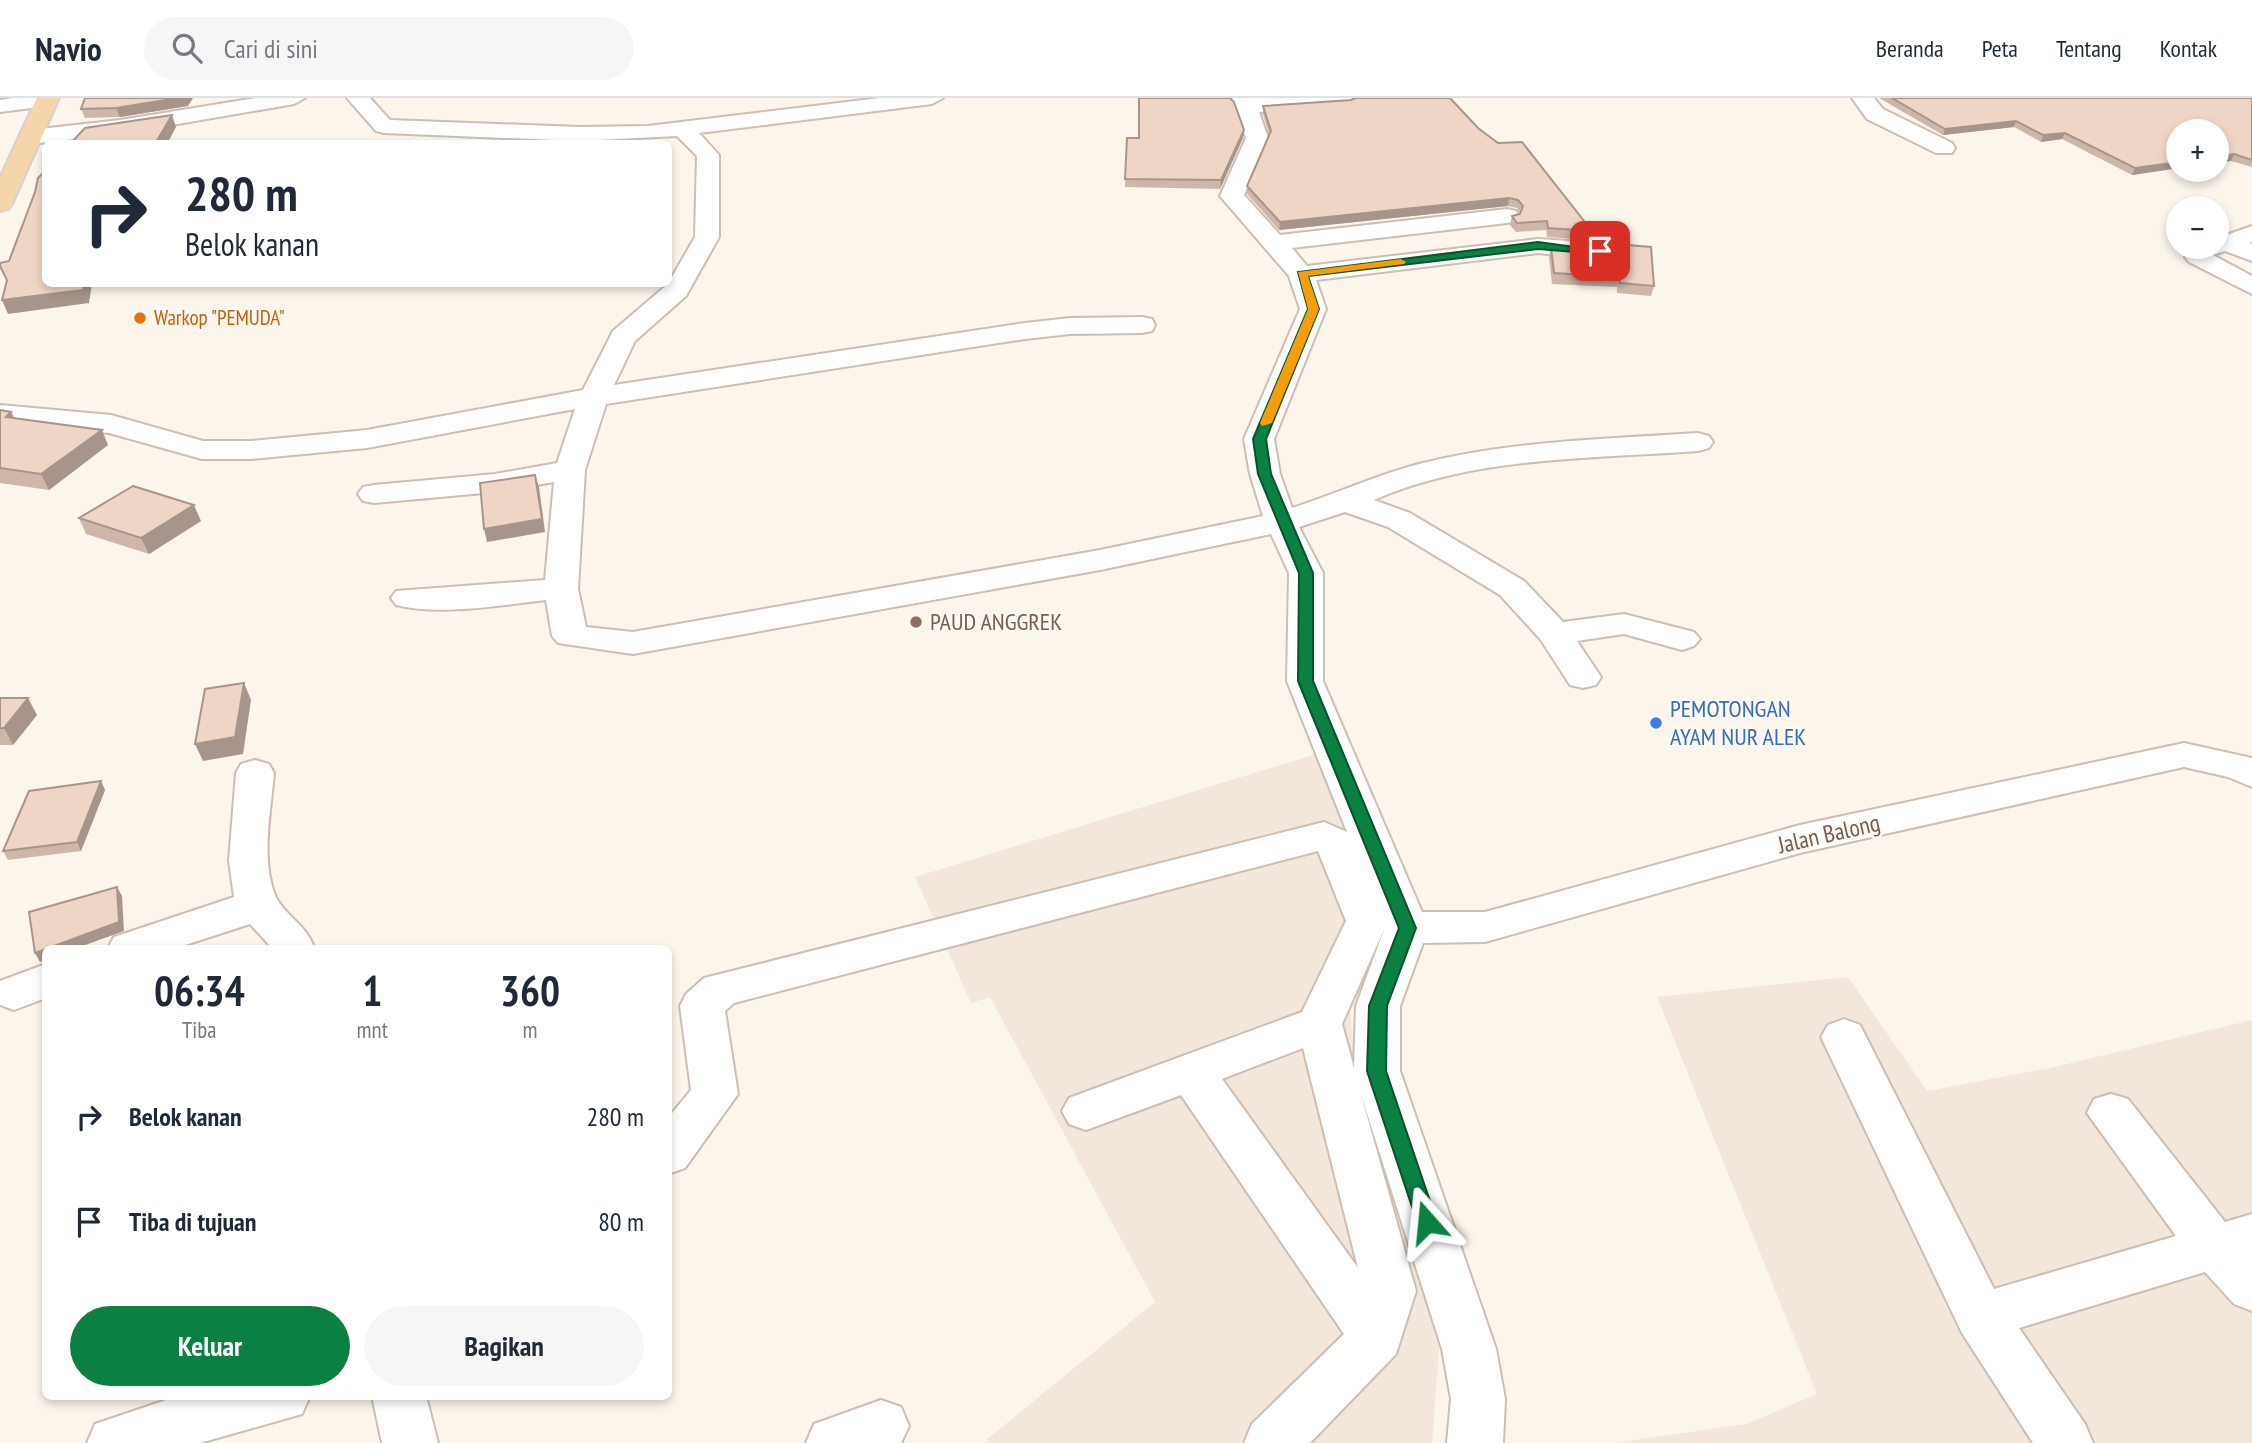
<!DOCTYPE html>
<html lang="id">
<head>
<meta charset="utf-8">
<style>
	body { margin:0; font-family:"PT Sans Narrow",sans-serif; background:#f6f6f7; color:#1f2937; height:100vh; display:flex; flex-direction:column; font-size:26px; white-space:nowrap }
	* { box-sizing:border-box; margin:0 }
	p { font-size:23px; color:#747a83 }
	.icon { flex:none; width:38px; height:38px; fill:none; stroke:currentColor; stroke-width:2; stroke-linecap:round; stroke-linejoin:round }
	.map { position:relative; flex:1; overflow:hidden }
	.drawer { position:absolute; left:42px; top:847px; width:630px; height:455px; display:flex; flex-direction:column; background:#fff; border-radius:10px; box-shadow:0 4px 10px #0003 }
	.drawer>* { flex:none }
	.guide { position:absolute; left:42px; top:42px; width:630px; height:147px; border-radius:10px; box-shadow:0 4px 10px #0003; background:#fff; color:#1f2937; overflow:hidden }
	.fabs { position:absolute; left:2166px; top:21px; display:grid; gap:14px }
	.fabs a { display:grid; place-items:center; width:63px; height:63px; border-radius:50%; background:#fff; box-shadow:0 4px 10px #0003; font-size:35px }
	.pin { position:absolute; display:grid; place-items:center; width:60px; height:60px; color:#fff; margin:-30px; border-radius:14px; box-shadow:0 4px 10px #0006 }
	.me { position:absolute; width:77px; margin:-38px; rotate:342deg; stroke-linejoin:round; filter:drop-shadow(0 0 5px #0008) }
	.turn { display:flex; align-items:center; gap:24px; height:147px; padding:0 28px; font-size:32px }
	.turn .icon { width:91px; height:91px; stroke-width:2.5 }
	.turn b { display:block; font-size:49px; line-height:60px }
	.eta { display:flex; justify-content:space-evenly; align-items:center; height:119px; text-align:center }
	.eta b { font-size:42px; font-weight:700; line-height:49px }
	.button { display:flex; gap:14px; margin-top:auto; padding:14px 28px }
	.button a { flex:1; height:80px; border-radius:42px; background:#0b8043; color:#fff; font-size:28px; font-weight:700; line-height:80px; text-align:center }
	.button a+a { background:#f6f6f7; color:#1f2937 }
	ul { padding:0; list-style:none }
	li { display:flex; align-items:center; gap:21px; height:105px; padding:0 28px }
	li div { flex:1 }
	li b { display:block; font-size:26px }
	li em { font-style:normal }
	header { display:flex; align-items:center; gap:42px; box-sizing:border-box; height:98px; padding:0 35px; background:#fff; border-bottom:2px solid #e0e1e3 }
	header strong { font-size:33px }
	nav { display:flex; gap:38px; margin-inline-start:auto; font-size:24px }
	.search { width:490px; height:63px; background:#f6f6f7; display:flex; align-items:center; gap:18px; box-sizing:border-box; padding:0 24px; border-radius:38px; color:#747a83; font-size:26px }
	.map>svg:first-child { display:block }
	.residential { fill:#f3e7db }
	.lines { fill:none; stroke-linecap:round; stroke-linejoin:round }
	.minor-casing { stroke:#cebdb2; stroke-width:4 }
	.major-casing { stroke:#d9d1ce; stroke-width:4 }
	.minor { fill:#fff; fill-rule:evenodd }
	.major { fill:#f4d6aa; fill-rule:evenodd }
	.wall { fill:#ceb7aa }
	.shaded-wall { fill:#a7958b }
	.building { fill:#efd5c6; stroke:#a7958b; stroke-width:2 }
	.route { fill:#0b8043; stroke:#07532c; stroke-width:2 }
	.slow { fill:#f59e0b }
	.food-dot { fill:#e8710a; stroke:#fef9f3; stroke-width:2.5 }
	.education-dot { fill:#8d6e63; stroke:#fef9f3; stroke-width:2.5 }
	.shop-dot { fill:#3f7fe0; stroke:#fef9f3; stroke-width:2.5 }
	.labels { text-anchor:middle; stroke-width:5; stroke-linejoin:round; paint-order:stroke }
	.far-food-label { font-size:21px; fill:#c56008; stroke:#fef9f3; text-anchor:start }
	.education-label { font-size:24px; fill:#785e54; stroke:#fef9f3; text-anchor:start }
	.shop-label { font-size:24px; fill:#366cbe; stroke:#fef9f3; text-anchor:start }
	.street-label { font-size:24px; fill:#765c50; stroke:#fef9f3 }
</style>
</head>
<body>
<header>
<strong>Navio</strong>
<div class="search"><svg class="icon" aria-label="search" viewBox="0 0 24 24"><circle cx="10" cy="10" r="6"/><path d="M15 15l6 6"/></svg>Cari di sini</div>
<nav><a>Beranda</a><a>Peta</a><a>Tentang</a><a>Kontak</a></nav>
</header>
<div class="map">
<svg width="2252" height="1345" viewBox="0 0 2252 1345">
	<rect width="100%" height="100%" fill="#fcf5ec"/>
	<!-- residential -->
	<path class="residential" d="M 1323,654 L 1393,818 L 1350,907 L 1358,1028 L 1418,1160 L 1440,1239 L 1432,1345 L 988,1345 L 986,1342 L 1155,1204 L 990,899 L 971,905 L 915,779 Z
		M 1848,879 L 1927,993 L 2050,970 L 2252,922 L 2252,1345 L 1613,1345 L 1746,1326 L 1817,1296 L 1657,899 Z"/>
	<g class="lines">
		<defs>
			<path id="minor" d="M 13,0 L 56,0 L 58,2 L 47,8 L 0,14 L 0,2 Z
				M 256,0 L 305,0 L 294,6 L 120,36 L 31,46 L 20,39 L 31,32 L 120,22 Z
				M 347,0 L 370,0 L 390,22 L 579,29 L 648,28 L 880,0 L 943,0 L 932,6 L 699,35 L 719,57 L 719,139 L 686,198 L 635,243 L 614,287 L 1025,225 L 1070,220 L 1142,219 L 1152,221 L 1155,227 L 1152,233 L 1142,235 L 1070,236 L 1025,241 L 606,306 L 585,372 L 578,491 L 586,529 L 633,534 L 1100,452 L 1263,418 L 1250,376 L 1244,341 L 1300,211 L 1289,178 L 1220,98 L 1246,40 L 1236,11 L 1225,0 L 1360,0 L 1357,5 L 1350,7 L 1259,14 L 1268,40 L 1244,97 L 1280,137 L 1507,111 L 1516,113 L 1519,118 L 1516,123 L 1507,125 L 1292,150 L 1307,168 L 1538,141 L 1600,145 L 1609,148 L 1613,153 L 1609,158 L 1600,161 L 1538,155 L 1316,182 L 1326,211 L 1274,341 L 1280,376 L 1292,410 C 1336,396 1378,376 1423,365 C 1513,343 1606,341 1698,335 L 1709,338 L 1713,344 L 1709,350 L 1698,353 C 1590,361 1474,358 1374,402 L 1410,415 L 1524,483 L 1563,524 L 1624,516 L 1694,534 L 1700,541 L 1694,548 L 1682,552 L 1624,536 L 1577,543 L 1601,579 L 1596,587 L 1583,590 L 1570,587 L 1541,542 L 1500,497 L 1388,429 L 1345,414 L 1299,429 L 1323,475 L 1323,583 L 1422,814 L 1485,814 L 1800,727 L 2184,645 L 2252,660 L 2252,689 L 2228,679 L 2184,669 L 1800,755 L 1485,844 L 1423,845 L 1400,908 L 1400,973 L 1496,1251 L 1505,1301 L 1503,1345 L 1447,1345 L 1451,1301 L 1442,1251 L 1360,993 L 1416,1193 L 1396,1256 L 1310,1345 L 1244,1345 L 1252,1326 L 1344,1236 L 1181,997 L 1086,1032 L 1069,1026 L 1062,1013 L 1069,1000 L 1302,914 L 1346,823 L 1318,753 L 734,905 L 725,913 L 738,996 L 685,1070 L 668,1076 L 668,1020 L 691,992 L 680,908 L 686,896 L 704,880 L 1324,724 L 1347,734 L 1287,583 L 1289,475 L 1271,436 L 1100,472 L 633,556 L 558,545 L 552,538 L 546,502 C 501,507 440,518 396,507 L 391,500 L 396,493 L 545,482 L 554,384 L 495,394 L 374,405 L 363,403 L 358,396 L 363,389 L 374,387 L 495,376 L 557,365 L 575,311 L 367,350 L 252,361 L 202,361 L 109,335 L 0,325 L 0,307 L 111,317 L 203,343 L 252,343 L 367,332 L 583,292 L 613,233 L 668,186 L 695,139 L 697,58 L 677,38 L 579,43 L 384,35 L 376,33 ZM 1385,829 L 1356,908 L 1354,970 L 1342,926 ZM 1303,950 L 1358,1170 L 1222,981 Z
				M 1852,0 L 1874,0 L 1883,11 L 1952,45 L 1955,50 L 1952,55 L 1936,55 L 1867,21 Z
				M 2252,128 L 2252,144 L 2249,145 L 2252,146 L 2252,163 L 2225,153 L 2213,157 L 2252,178 L 2252,196 L 2189,164 L 2185,159 L 2190,149 L 2217,149 L 2218,140 Z
				M 255,662 L 269,666 L 274,675 C 271,712 260,764 276,799 C 285,818 307,827 314,850 L 272,850 L 250,826 L 176,850 L 108,850 L 114,839 L 234,799 L 229,763 L 236,675 L 241,666 Z
				M 46,866 L 46,900 L 14,912 L 0,907 L 0,883 Z
				M 1844,921 L 1860,927 L 1994,1191 L 2176,1138 L 2087,1015 L 2094,1001 L 2111,996 L 2128,1001 L 2225,1124 L 2252,1116 L 2252,1213 L 2234,1206 L 2205,1174 L 2019,1230 L 2085,1326 L 2093,1345 L 2033,1345 L 1962,1235 L 1821,939 L 1828,927 Z
				M 178,1298 L 310,1298 L 302,1316 L 200,1345 L 87,1345 L 95,1326 Z
				M 372,1298 L 426,1298 L 438,1345 L 382,1345 Z
				M 881,1302 L 901,1309 L 909,1328 L 901,1345 L 806,1345 L 814,1326 Z"/>
			<path id="major" d="M 37,0 L 59,0 L 12,106 L 8,111 L 0,113 L 0,80 Z"/>
		</defs>
		<!-- minor casing -->
		<use href="#minor" class="minor-casing"/>
		<!-- major casing -->
		<use href="#major" class="major-casing"/>
		<!-- minor -->
		<use href="#minor" class="minor"/>
		<!-- major -->
		<use href="#major" class="major"/>
	</g>
	<!-- wall -->
	<path class="wall" d="M 1879,0 L 2252,0 L 2252,69 L 2231,63 L 2217,65 L 2217,33 L 2179,33 L 2179,70 L 2132,77 L 2062,41 L 2041,44 L 2014,29 L 1943,37 Z
		M 1351,2 L 1478,30 L 1592,133 L 1591,142 L 1547,139 L 1546,132 L 1516,134 L 1510,127 L 1512,118 L 1520,115 L 1517,110 L 1508,108 L 1279,132 L 1247,96 L 1247,88 L 1269,37 L 1263,16 L 1263,8 Z
		M 188,8 L 120,19 L 85,20 L 81,11 Z
		M 1127,40 L 1243,40 L 1220,91 L 1125,89 Z
		M 1551,149 L 1654,188 L 1651,198 L 1617,195 L 1617,189 L 1552,186 L 1549,159 Z
		M 0,312 L 11,314 L 14,320 L 108,347 L 49,392 L 0,385 Z
		M 79,420 L 201,423 L 149,456 L 86,436 Z
		M 0,600 L 37,617 L 13,647 L 0,647 Z
		M 105,692 L 81,753 L 8,762 L 3,753 Z"/>
	<!-- shaded-wall -->
	<path class="shaded-wall" d="M 178,0 L 193,0 L 188,8 L 120,19 L 116,10 Z
		M 172,17 L 176,29 L 167,46 L 155,46 Z
		M 2016,23 L 2014,29 L 1943,37 L 1945,31 Z
		M 1244,32 L 1243,40 L 1220,91 L 1221,82 Z
		M 2065,35 L 2062,41 L 2041,44 L 2043,37 Z
		M 2234,56 L 2231,63 L 2217,65 L 2217,59 Z
		M 2179,64 L 2179,70 L 2132,77 L 2135,70 Z
		M 1509,100 L 1508,108 L 1279,132 L 1280,124 Z
		M 84,186 L 92,186 L 89,205 L 8,216 L 2,202 Z
		M 11,314 L 19,329 L 6,319 Z
		M 102,332 L 108,347 L 49,392 L 41,376 Z
		M 535,377 L 539,389 L 545,434 L 487,444 L 484,431 Z
		M 194,407 L 201,423 L 149,456 L 141,440 Z
		M 244,585 L 251,602 L 243,656 L 203,663 L 195,646 Z
		M 28,600 L 37,617 L 13,647 L 4,630 Z
		M 101,683 L 105,692 L 81,753 L 77,744 Z
		M 117,789 L 122,798 L 124,833 L 77,850 L 47,850 Z
		M 46,851 L 46,862 L 40,864 L 35,855 Z"/>
	<!-- building -->
	<path class="building" d="M 85,0 L 178,0 L 116,10 L 81,11 Z
		M 1139,0 L 1230,0 L 1234,4 L 1244,32 L 1221,82 L 1125,81 L 1127,40 L 1139,40 Z
		M 1355,0 L 1450,0 L 1478,30 L 1498,45 L 1522,44 L 1592,133 L 1548,130 L 1547,123 L 1517,125 L 1512,118 L 1520,116 L 1523,108 L 1518,102 L 1509,100 L 1280,124 L 1247,88 L 1271,33 L 1263,8 L 1351,2 Z
		M 1892,0 L 2252,0 L 2252,62 L 2234,56 L 2217,59 L 2217,33 L 2179,33 L 2179,64 L 2135,70 L 2065,35 L 2043,37 L 2016,23 L 1945,31 Z
		M 172,17 L 155,46 L 70,46 L 85,30 Z
		M 46,72 L 46,186 L 84,186 L 83,192 L 2,202 L 7,182 L 0,168 L 0,165 L 9,163 L 35,94 L 38,80 Z
		M 1616,146 L 1651,149 L 1654,188 L 1620,185 L 1619,179 L 1554,175 L 1551,149 L 1602,154 Z
		M 0,312 L 11,314 L 6,319 L 102,332 L 41,376 L 0,370 Z
		M 535,377 L 542,421 L 484,431 L 480,385 Z
		M 133,388 L 194,407 L 141,440 L 79,420 Z
		M 244,585 L 235,639 L 195,646 L 205,591 Z
		M 0,600 L 28,600 L 4,630 L 0,630 Z
		M 101,683 L 77,744 L 3,753 L 29,693 Z
		M 117,789 L 119,824 L 35,855 L 29,814 Z"/>
	<!-- route -->
	<path class="route" d="M 1538,144 L 1605,153 L 1600,156 L 1538,151 L 1308,178 L 1319,211 L 1266,341 L 1271,376 L 1313,475 L 1313,583 L 1416,830 L 1387,908 L 1386,973 L 1437,1124 L 1434,1131 L 1427,1133 L 1420,1131 L 1417,1124 L 1367,973 L 1369,908 L 1399,830 L 1298,583 L 1299,475 L 1258,376 L 1253,341 L 1308,211 L 1298,174 Z"/>
	<!-- slow -->
	<path class="slow" d="M 1401,161 L 1406,164 L 1404,166 L 1308,178 L 1319,211 L 1272,325 L 1262,328 L 1260,325 L 1308,211 L 1298,174 Z"/>
	<!-- markers -->
	<circle class="food-dot" cx="140" cy="220" r="7"/>
	<circle class="education-dot" cx="916" cy="524" r="7"/>
	<circle class="shop-dot" cx="1656" cy="625" r="7"/>
	<g class="labels">
		<!-- far-food labels -->
		<g class="far-food-label">
			<text x="154" y="227">Warkop "PEMUDA"</text>
		</g>
		<!-- education labels -->
		<g class="education-label">
			<text x="930" y="532">PAUD ANGGREK</text>
		</g>
		<!-- shop labels -->
		<g class="shop-label">
			<text x="1670" y="619">PEMOTONGAN<tspan x="1670" dy="28">AYAM NUR ALEK</tspan></text>
		</g>
		<!-- street labels -->
		<g class="street-label">
			<text transform="translate(1829 736) rotate(-13)" y="8">Jalan Balong</text>
		</g>
	</g>
</svg>
<div class="fabs">
<a>+</a>
<a>−</a>
</div>
<div class="pin" style="left:1600px;top:153px;background:#d93025"><svg class="icon" aria-label="arrive" viewBox="0 0 24 24"><path d="M6 21V4h12l-3 4 3 4H6"/></svg></div>
<svg class="me" style="left:1427px;top:1124px" viewBox="-20 -20 40 40"><path d="M0-17L14 15 0 8-14 15z" fill="#0b8043" stroke="#fff" stroke-width="4"/></svg>
<div class="guide">
<div class="turn"><svg class="icon" aria-label="right" viewBox="0 0 24 24"><path d="M7 20v-9h11M14 6l5 5-5 5"/></svg><div><b>280 m</b>Belok kanan</div></div>
</div>
<section class="drawer">
<div class="eta">
<div><b>06:34</b><p>Tiba</p></div>
<div><b>1</b><p>mnt</p></div>
<div><b>360</b><p>m</p></div>
</div>
<ul>
<li><svg class="icon" aria-label="right" viewBox="0 0 24 24"><path d="M7 20v-9h11M14 6l5 5-5 5"/></svg><div><b>Belok kanan</b></div><em>280 m</em></li>
<li><svg class="icon" aria-label="arrive" viewBox="0 0 24 24"><path d="M6 21V4h12l-3 4 3 4H6"/></svg><div><b>Tiba di tujuan</b></div><em>80 m</em></li>
</ul>
<div class="button"><a>Keluar</a><a>Bagikan</a></div>
</section>
</div>
</body>
</html>
